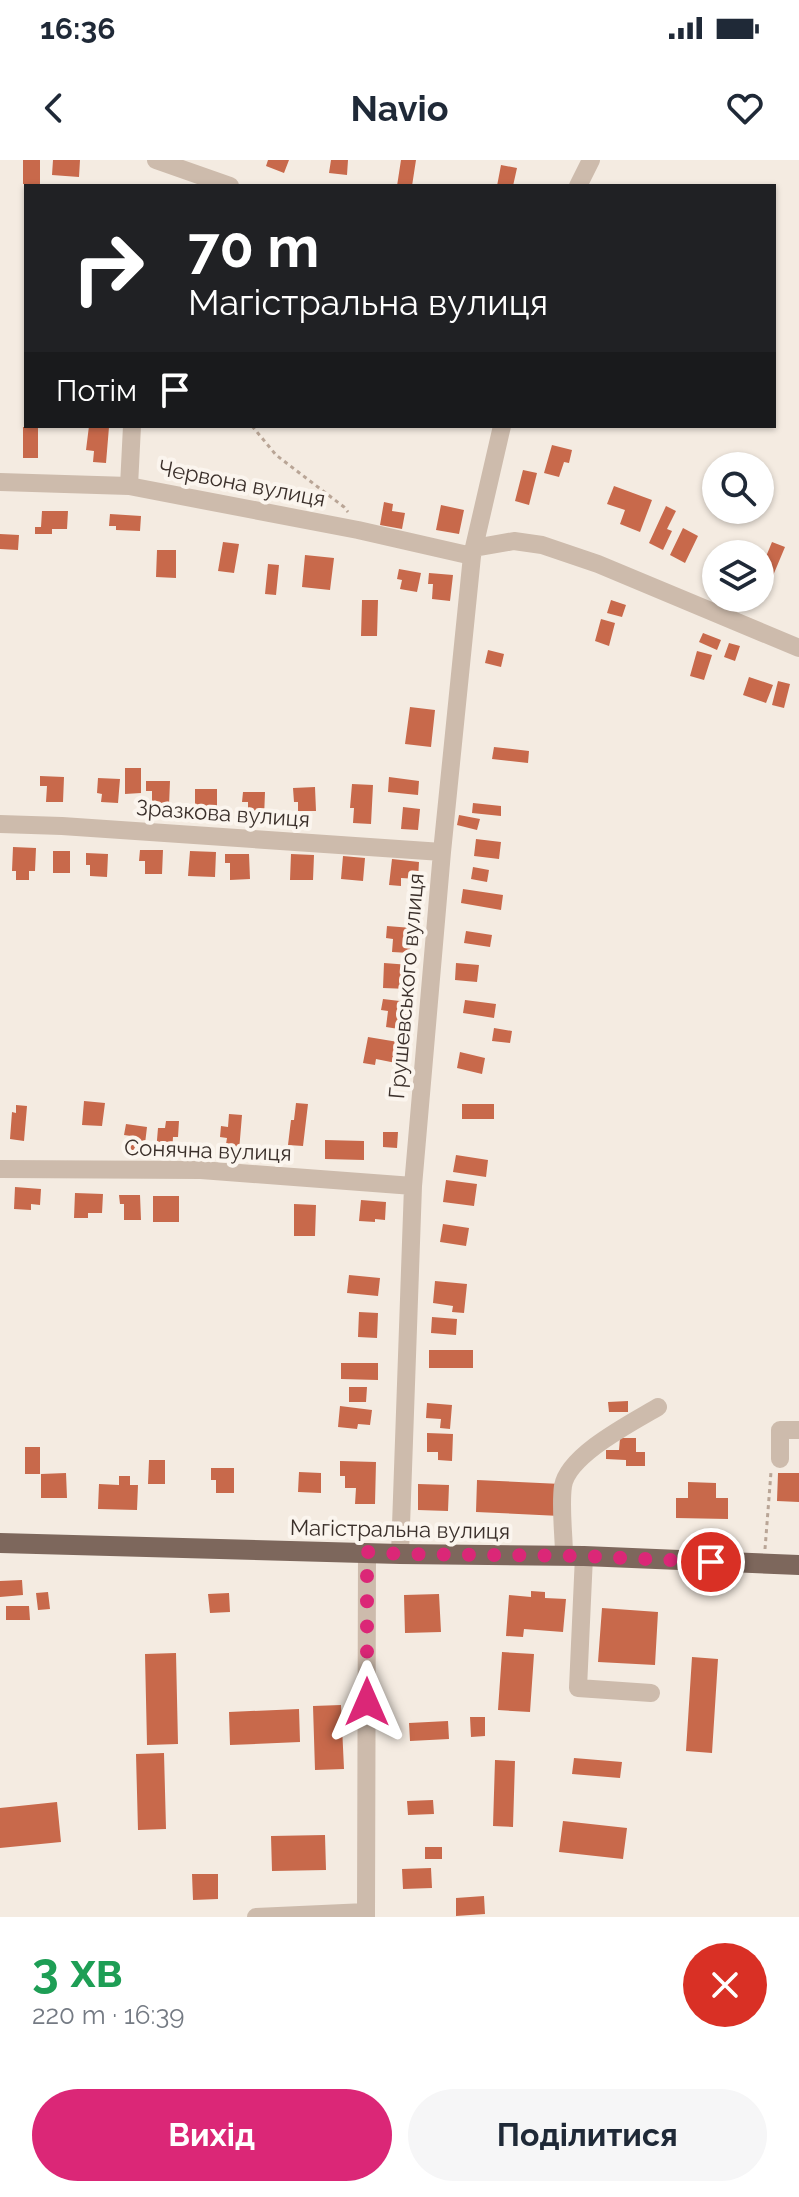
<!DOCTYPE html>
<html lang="uk">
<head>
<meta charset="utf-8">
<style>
	body { margin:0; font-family:Raleway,sans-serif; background:#f6f6f7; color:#1f2937; height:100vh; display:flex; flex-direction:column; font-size:30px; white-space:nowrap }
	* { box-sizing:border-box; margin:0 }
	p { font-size:26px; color:#747a83 }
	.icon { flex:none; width:44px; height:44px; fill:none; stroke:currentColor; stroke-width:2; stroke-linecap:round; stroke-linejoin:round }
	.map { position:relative; height:1757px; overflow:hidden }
	.drawer { display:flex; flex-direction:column; background:#fff; flex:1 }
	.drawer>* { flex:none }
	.guide { position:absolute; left:24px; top:24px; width:752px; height:244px; border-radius:0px; box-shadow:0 2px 6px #0004; background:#202124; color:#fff; overflow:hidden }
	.fabs { position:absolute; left:702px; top:292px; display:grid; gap:16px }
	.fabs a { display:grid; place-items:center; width:72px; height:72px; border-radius:50%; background:#fff; box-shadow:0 2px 6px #0004; font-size:40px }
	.pin { position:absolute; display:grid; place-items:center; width:68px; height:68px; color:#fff; margin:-34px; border:4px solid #fff; border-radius:50%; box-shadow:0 2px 8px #0007 }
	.me { position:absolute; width:88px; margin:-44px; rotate:0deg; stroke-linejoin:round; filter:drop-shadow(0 0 6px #0008) }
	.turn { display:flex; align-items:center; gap:28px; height:168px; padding:0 32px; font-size:36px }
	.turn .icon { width:104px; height:104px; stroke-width:2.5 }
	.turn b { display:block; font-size:56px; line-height:68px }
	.then { display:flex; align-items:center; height:76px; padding:0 32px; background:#0003; gap:16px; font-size:30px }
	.round { display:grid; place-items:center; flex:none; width:84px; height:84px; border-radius:42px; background:#f6f6f7 }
	.headline { display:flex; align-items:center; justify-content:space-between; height:136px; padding:0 32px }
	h1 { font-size:48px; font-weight:700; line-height:60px; color:#1e9e55 }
	.primary-button { display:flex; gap:16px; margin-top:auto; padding:16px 32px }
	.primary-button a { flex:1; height:92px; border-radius:48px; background:#db2777; color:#fff; font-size:32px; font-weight:700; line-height:92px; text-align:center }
	.primary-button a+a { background:#f6f6f7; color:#1f2937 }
	.status { display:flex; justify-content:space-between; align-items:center; height:56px; padding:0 40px; background:#fff; direction:ltr }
	.status svg { height:22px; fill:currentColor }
	header { display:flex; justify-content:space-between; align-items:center; height:104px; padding:0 32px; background:#fff; font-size:36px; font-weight:700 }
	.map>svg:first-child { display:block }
	.building { fill:#c8694b }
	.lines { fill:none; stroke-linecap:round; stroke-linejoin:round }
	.path { stroke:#b9a596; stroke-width:3; stroke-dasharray:4 4; stroke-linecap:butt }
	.minor { stroke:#cdbbac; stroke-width:18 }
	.major { stroke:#7d675c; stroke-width:20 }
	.route { stroke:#db2777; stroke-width:14; stroke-dasharray:0 25.2 }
	.labels { text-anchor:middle; stroke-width:8; stroke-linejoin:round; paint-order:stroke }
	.street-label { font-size:22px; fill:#3b302b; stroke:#fbf5ee }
</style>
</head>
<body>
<div class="status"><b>16:36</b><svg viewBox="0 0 49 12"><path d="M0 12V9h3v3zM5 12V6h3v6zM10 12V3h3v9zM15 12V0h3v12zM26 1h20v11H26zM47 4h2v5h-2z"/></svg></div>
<header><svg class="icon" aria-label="back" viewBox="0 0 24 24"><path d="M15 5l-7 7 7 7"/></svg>Navio<svg class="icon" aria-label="heart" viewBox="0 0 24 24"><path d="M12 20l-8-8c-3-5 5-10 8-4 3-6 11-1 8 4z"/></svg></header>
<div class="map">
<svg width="799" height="1757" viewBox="0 0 799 1757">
	<rect width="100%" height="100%" fill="#f4ebe1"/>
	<!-- building -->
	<path class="building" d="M 23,0 L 40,0 L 40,24 L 23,24 Z
		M 53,0 L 80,0 L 79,17 L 52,15 Z
		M 268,0 L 289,0 L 284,13 L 266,6 Z
		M 331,0 L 348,0 L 347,15 L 329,13 Z
		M 401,0 L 416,0 L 412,26 L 397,26 Z
		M 501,5 L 517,8 L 513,26 L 497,26 Z
		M 89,266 L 109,267 L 106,303 L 93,302 L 94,291 L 86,290 Z
		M 23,267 L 38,267 L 38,298 L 23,298 Z
		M 552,285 L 572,290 L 569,303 L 564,302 L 559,317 L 544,313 Z
		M 523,310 L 537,313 L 529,345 L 515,341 Z
		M 614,326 L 652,340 L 640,372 L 620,364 L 625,350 L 607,344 Z
		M 384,342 L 393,344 L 392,351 L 405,353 L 402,369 L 380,365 Z
		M 441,345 L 464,350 L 459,374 L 436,370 Z
		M 666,346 L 676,351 L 667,369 L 672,371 L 663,390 L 649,383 Z
		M 42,351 L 68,351 L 67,369 L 52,369 L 52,374 L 35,374 L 35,367 L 41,367 Z
		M 110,354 L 141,356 L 140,371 L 116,370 L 116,366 L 109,366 Z
		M 683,368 L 698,376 L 685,403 L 670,395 Z
		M 0,374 L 19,375 L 18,390 L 0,389 Z
		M 223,382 L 239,384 L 234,413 L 218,411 Z
		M 772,382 L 785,387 L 772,418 L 760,413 L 760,411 Z
		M 157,390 L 176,390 L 176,418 L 156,417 Z
		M 305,395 L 334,398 L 330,430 L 302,427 Z
		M 268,404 L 279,405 L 276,435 L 265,434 Z
		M 399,409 L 421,413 L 417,432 L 400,429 L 402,420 L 397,419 Z
		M 429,413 L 453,415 L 450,441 L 432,439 L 433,424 L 428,424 Z
		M 362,440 L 378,440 L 377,476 L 361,476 Z
		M 611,440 L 626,445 L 622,457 L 607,453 Z
		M 601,459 L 615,463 L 609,486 L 595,481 Z
		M 703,473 L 721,480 L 717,490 L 699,482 Z
		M 729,483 L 740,486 L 735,501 L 724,497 Z
		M 488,490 L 504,494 L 501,507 L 485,503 Z
		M 697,491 L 712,495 L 704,520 L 690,516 Z
		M 749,517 L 773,525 L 766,543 L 743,535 Z
		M 778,521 L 790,524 L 784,548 L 772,545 Z
		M 410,547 L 435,550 L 431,587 L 405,584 Z
		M 494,587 L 529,591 L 528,603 L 492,599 Z
		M 125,608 L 141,608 L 141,633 L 125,634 Z
		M 40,616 L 64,617 L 63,642 L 46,642 L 47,626 L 40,626 Z
		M 389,617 L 419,621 L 418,635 L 388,632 Z
		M 98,618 L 120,619 L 118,643 L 101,642 L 102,634 L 97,633 Z
		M 146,621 L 170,621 L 169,646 L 152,646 L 152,631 L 146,631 Z
		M 352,624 L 373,625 L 371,664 L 353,663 L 354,648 L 350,648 Z
		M 315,627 L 316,651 L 298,651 L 298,642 L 294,642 L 293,628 Z
		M 195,629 L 217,629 L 217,656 L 199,656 L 199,646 L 195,646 Z
		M 243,632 L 265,632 L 264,658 L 248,657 L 248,642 L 242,642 Z
		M 473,643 L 501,646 L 501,656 L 472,653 Z
		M 403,647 L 420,649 L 418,670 L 401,669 Z
		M 459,655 L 480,659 L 477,670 L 457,665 Z
		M 476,679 L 501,682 L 499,699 L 474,696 Z
		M 13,687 L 36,688 L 35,711 L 29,711 L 29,720 L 16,720 L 16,711 L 12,711 Z
		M 140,690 L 163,690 L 162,714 L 145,714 L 145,701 L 139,701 Z
		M 53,691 L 70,691 L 70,713 L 53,713 Z
		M 190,691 L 216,692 L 215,717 L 188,716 Z
		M 86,693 L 108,694 L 107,717 L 90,716 L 90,705 L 86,705 Z
		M 225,694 L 249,694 L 250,719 L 230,720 L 230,703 L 225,703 Z
		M 291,694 L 314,695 L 313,720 L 290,720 Z
		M 343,696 L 365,698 L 363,721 L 341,719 Z
		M 392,699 L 419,702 L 418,719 L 401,718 L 401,726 L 389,725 Z
		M 473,707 L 489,710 L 487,722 L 471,719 Z
		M 463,729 L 503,735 L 501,750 L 461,743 Z
		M 387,766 L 412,768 L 410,793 L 392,792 L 393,779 L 386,778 Z
		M 466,771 L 492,775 L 490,787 L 464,783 Z
		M 384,803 L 410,805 L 408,829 L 383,828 Z
		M 456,803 L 479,805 L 477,822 L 455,820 Z
		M 383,839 L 408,842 L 405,870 L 386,867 L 388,851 L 381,850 Z
		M 465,840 L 496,844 L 494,858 L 463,853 Z
		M 494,868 L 512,871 L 510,883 L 492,881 Z
		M 368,877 L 404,883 L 401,904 L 376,899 L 375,905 L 363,903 Z
		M 460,892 L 485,898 L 482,914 L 457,908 Z
		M 84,941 L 105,943 L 102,966 L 82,965 Z
		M 296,943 L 308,944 L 303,986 L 288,985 L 291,960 L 294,960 Z
		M 462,944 L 494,944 L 494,959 L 462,959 Z
		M 16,945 L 27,946 L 24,981 L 10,979 L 12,952 L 16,953 Z
		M 229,954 L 242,955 L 239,991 L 225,990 L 227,978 L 220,977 L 221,966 L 228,967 Z
		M 166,961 L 179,961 L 178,977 L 173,977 L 172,993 L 156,992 L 158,968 L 165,968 Z
		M 126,964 L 147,967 L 144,992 L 129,990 L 131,976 L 124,975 Z
		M 383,972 L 398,972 L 397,988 L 383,987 Z
		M 325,980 L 364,981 L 364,1000 L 325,999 Z
		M 456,995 L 488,1000 L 486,1017 L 453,1012 Z
		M 446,1020 L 477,1024 L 474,1046 L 443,1042 Z
		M 15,1027 L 41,1029 L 40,1045 L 31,1044 L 31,1050 L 14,1049 Z
		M 75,1033 L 103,1034 L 102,1053 L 88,1053 L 88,1058 L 74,1058 Z
		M 119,1035 L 140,1035 L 141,1060 L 124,1060 L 124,1044 L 120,1044 Z
		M 153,1036 L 179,1036 L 179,1062 L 153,1062 Z
		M 361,1040 L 386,1042 L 385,1060 L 375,1059 L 375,1062 L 359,1061 Z
		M 294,1044 L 316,1045 L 315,1076 L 294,1076 Z
		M 443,1064 L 469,1068 L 466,1086 L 440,1082 Z
		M 349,1115 L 380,1118 L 378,1136 L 347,1133 Z
		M 435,1121 L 467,1124 L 464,1153 L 452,1152 L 453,1146 L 433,1143 Z
		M 359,1152 L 378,1153 L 377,1178 L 358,1177 Z
		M 432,1157 L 457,1159 L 456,1175 L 431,1173 Z
		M 429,1190 L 473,1190 L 473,1208 L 429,1208 Z
		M 341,1203 L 378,1203 L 378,1220 L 341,1219 Z
		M 349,1227 L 367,1227 L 366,1242 L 349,1242 Z
		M 628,1241 L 628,1252 L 609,1252 L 608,1242 Z
		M 427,1243 L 452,1245 L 450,1269 L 440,1268 L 441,1259 L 426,1258 Z
		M 340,1246 L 372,1250 L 370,1265 L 358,1264 L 357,1269 L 338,1267 Z
		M 427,1273 L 453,1274 L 452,1301 L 438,1300 L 438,1292 L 427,1292 Z
		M 620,1278 L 636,1278 L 636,1292 L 645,1292 L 645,1306 L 626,1306 L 626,1300 L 606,1299 L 606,1290 L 619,1290 Z
		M 25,1287 L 40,1287 L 40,1314 L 25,1314 Z
		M 149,1300 L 165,1300 L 165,1324 L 148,1324 Z
		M 340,1301 L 376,1302 L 375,1344 L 355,1344 L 356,1328 L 345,1328 L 345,1316 L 340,1316 Z
		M 211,1308 L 234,1308 L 234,1333 L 216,1333 L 216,1320 L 211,1320 Z
		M 299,1312 L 321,1313 L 321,1333 L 298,1332 Z
		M 66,1313 L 67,1338 L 41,1338 L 41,1314 Z
		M 778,1313 L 799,1313 L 799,1342 L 777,1341 Z
		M 119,1316 L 130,1316 L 130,1325 L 138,1325 L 137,1350 L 98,1349 L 99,1324 L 119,1325 Z
		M 477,1320 L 561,1324 L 560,1356 L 476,1352 Z
		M 688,1322 L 716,1323 L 716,1338 L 728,1338 L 728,1359 L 676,1358 L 676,1338 L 688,1338 Z
		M 418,1324 L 449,1325 L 448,1351 L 418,1350 Z
		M 22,1420 L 23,1435 L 0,1437 L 0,1421 Z
		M 531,1431 L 545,1432 L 545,1438 L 566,1439 L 563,1472 L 524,1469 L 523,1477 L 506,1476 L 509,1435 L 531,1437 Z
		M 48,1432 L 50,1449 L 38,1450 L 36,1433 Z
		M 229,1433 L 230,1452 L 210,1453 L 208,1434 Z
		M 439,1434 L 441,1472 L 405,1473 L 404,1435 Z
		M 6,1446 L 29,1446 L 30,1460 L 6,1460 Z
		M 602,1448 L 658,1452 L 655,1505 L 598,1502 Z
		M 502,1492 L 534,1494 L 530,1552 L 498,1550 Z
		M 176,1493 L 178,1584 L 147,1585 L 145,1494 Z
		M 692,1497 L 718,1499 L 712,1593 L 686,1591 Z
		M 341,1545 L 344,1609 L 315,1610 L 313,1546 Z
		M 299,1549 L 300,1582 L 230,1585 L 229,1552 Z
		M 470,1557 L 485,1557 L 485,1576 L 471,1577 Z
		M 448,1561 L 449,1579 L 410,1581 L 409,1563 Z
		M 164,1593 L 166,1669 L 138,1670 L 136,1594 Z
		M 574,1598 L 622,1602 L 620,1618 L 572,1614 Z
		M 495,1600 L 515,1601 L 513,1667 L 493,1666 Z
		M 433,1640 L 434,1654 L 408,1655 L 407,1641 Z
		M 57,1642 L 61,1682 L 0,1688 L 0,1648 Z
		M 563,1661 L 627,1668 L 623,1699 L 559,1692 Z
		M 325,1675 L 326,1710 L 272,1711 L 271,1676 Z
		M 425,1687 L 442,1687 L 442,1699 L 425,1699 Z
		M 431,1708 L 432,1728 L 403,1729 L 402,1709 Z
		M 192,1714 L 218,1714 L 218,1739 L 193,1740 Z
		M 484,1736 L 485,1754 L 456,1756 L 456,1738 Z"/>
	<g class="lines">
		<!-- path -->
		<path class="path" d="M 252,266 L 276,295 L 344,347 L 348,352
			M 765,1389 L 771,1312"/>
		<!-- minor -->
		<path class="minor" d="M 156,0 L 230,26
			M 578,26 L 591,0
			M 0,322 L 129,326 L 358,370 L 472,396
			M 129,326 L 132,266
			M 474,388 L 514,381 L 542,385 L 598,404 L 799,488
			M 0,664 L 62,666 L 442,692
			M 0,1009 L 201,1010 L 413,1026
			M 780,1299 L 780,1270 L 799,1270
			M 400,1394 L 413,1026 L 442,692 L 472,396 L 502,266
			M 564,1396 C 564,1375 560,1347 563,1326 C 568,1295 631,1263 658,1247
			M 584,1396 L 578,1528 L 651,1533
			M 256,1757 L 366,1752
			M 366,1757 L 367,1392"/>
		<!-- major -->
		<path class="major" d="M 0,1383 L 400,1394 L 584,1396 L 799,1405"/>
	</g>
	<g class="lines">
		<!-- route -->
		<path class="route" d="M 367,1542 L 367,1392 L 400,1394 L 584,1396 L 711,1402"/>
	</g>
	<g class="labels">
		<!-- street labels -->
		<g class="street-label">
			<text transform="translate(242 323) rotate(11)" y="8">Червона вулиця</text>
			<text transform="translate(223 653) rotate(4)" y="8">Зразкова вулиця</text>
			<text transform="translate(406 826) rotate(-85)" y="8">Грушевського вулиця</text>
			<text transform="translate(208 990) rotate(2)" y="8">Сонячна вулиця</text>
			<text transform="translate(400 1369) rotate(1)" y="8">Магістральна вулиця</text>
		</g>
	</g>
</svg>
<div class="fabs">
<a><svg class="icon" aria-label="search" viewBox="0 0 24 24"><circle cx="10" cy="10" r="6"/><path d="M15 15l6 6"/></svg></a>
<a><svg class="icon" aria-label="layers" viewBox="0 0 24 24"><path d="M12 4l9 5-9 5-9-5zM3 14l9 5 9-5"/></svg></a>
</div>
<div class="pin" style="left:711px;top:1402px;background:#d93025"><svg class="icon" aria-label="arrive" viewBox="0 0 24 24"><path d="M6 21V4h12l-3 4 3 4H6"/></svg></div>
<svg class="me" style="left:367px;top:1542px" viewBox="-20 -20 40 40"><path d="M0-17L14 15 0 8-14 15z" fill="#db2777" stroke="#fff" stroke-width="4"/></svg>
<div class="guide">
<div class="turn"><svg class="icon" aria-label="right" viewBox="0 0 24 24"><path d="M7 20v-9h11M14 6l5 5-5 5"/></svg><div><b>70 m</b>Магістральна вулиця</div></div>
<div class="then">Потім<svg class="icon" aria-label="arrive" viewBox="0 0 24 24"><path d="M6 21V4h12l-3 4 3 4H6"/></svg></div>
</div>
</div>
<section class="drawer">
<div class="headline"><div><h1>3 хв</h1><p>220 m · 16:39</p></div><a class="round" style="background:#d93025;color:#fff"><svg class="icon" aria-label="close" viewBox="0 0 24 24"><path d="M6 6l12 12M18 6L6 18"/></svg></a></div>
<div class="primary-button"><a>Вихід</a><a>Поділитися</a></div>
</section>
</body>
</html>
